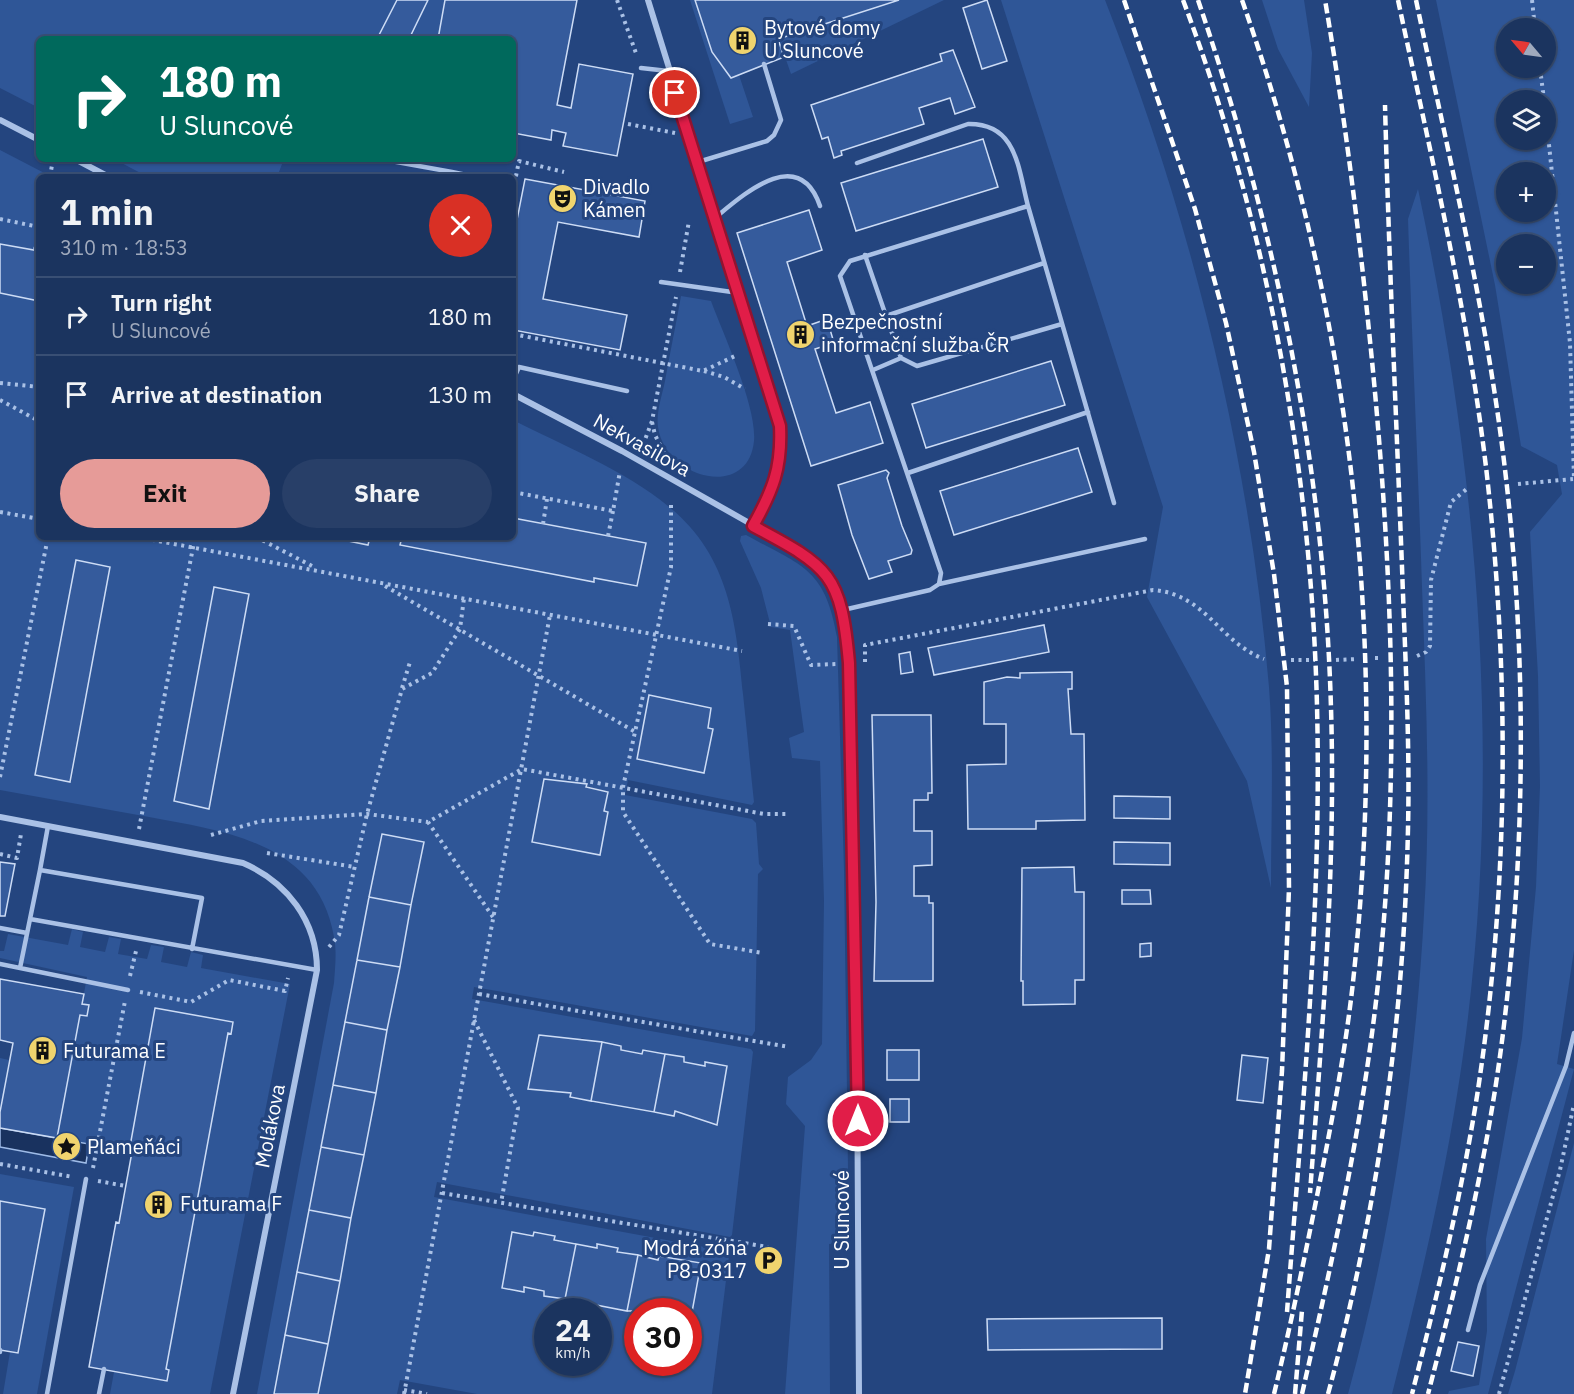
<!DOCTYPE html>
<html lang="en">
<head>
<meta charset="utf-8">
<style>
	body { margin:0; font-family:"IBM Plex Sans",sans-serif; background:#283f68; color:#f1f3f6; height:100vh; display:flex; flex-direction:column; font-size:22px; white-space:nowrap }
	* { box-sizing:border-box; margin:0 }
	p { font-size:20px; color:#a0aabd }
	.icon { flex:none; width:33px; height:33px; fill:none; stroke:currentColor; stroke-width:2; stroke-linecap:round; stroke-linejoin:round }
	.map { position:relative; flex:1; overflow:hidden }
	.panel { position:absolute; left:36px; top:174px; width:480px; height:366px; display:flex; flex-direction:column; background:#1b345f; border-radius:9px; box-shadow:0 2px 4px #0004,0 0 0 2px #394f74 }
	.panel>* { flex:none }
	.banner { position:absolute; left:36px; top:36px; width:480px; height:126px; border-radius:9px; box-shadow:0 2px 4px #0004,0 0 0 2px #394f74; background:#00695c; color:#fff; overflow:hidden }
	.needle { width:39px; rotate:299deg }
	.fabs { position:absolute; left:1496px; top:18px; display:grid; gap:12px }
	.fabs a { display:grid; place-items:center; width:60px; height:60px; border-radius:50%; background:#1b345f; box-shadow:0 2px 4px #0004,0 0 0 2px #394f74; font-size:30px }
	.speed { position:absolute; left:534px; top:1298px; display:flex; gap:12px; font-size:30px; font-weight:700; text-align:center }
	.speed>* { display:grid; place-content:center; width:78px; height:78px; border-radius:50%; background:#1b345f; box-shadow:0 2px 4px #0004,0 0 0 2px #394f74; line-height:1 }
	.speed small { font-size:15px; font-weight:400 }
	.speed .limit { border:9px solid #d22; background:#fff; color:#111 }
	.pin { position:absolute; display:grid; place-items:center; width:51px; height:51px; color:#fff; margin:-26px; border:3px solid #fff; border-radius:50%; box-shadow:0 2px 6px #0007 }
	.me { position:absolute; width:66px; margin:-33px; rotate:0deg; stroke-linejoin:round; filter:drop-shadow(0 0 4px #0008) }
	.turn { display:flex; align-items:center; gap:21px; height:126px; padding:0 24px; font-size:27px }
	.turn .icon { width:78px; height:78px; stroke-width:2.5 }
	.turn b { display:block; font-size:42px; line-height:51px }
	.round { display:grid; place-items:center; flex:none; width:63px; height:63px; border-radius:32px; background:#283f68 }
	.headline { display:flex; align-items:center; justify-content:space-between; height:102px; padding:0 24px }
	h1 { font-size:36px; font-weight:700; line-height:45px }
	.action { display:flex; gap:12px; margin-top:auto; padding:12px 24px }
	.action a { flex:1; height:69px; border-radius:36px; background:#e69b98; color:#111; font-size:24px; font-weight:700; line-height:69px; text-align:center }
	.action a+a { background:#283f68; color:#f1f3f6 }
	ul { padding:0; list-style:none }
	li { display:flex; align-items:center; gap:18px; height:78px; padding:0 24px; border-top:2px solid #394f74 }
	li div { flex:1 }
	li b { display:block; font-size:22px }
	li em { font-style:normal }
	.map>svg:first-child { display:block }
	.green { fill:#2f5697; fill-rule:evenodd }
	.water { fill:#19325f; stroke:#9ebbe7; stroke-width:1.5 }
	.building { fill:#355b9c; stroke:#cddcf5; stroke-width:1.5 }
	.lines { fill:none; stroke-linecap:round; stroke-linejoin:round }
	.path { stroke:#aac1e6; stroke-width:4; stroke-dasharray:3 4.5; stroke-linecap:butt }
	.service { stroke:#aac1e6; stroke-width:4.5 }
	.minor { stroke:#aac1e6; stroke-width:6 }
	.rail { stroke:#fff; stroke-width:4.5; stroke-dasharray:10 4.5; stroke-linecap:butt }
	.route-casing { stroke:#92132f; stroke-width:15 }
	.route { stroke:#e11d48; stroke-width:10 }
	.labels { text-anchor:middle; stroke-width:6; stroke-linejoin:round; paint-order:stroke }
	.poi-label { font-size:20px; fill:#fff; stroke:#24457f; text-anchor:start }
	.street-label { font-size:20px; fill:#fff; stroke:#24457f }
</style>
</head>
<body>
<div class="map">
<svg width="1574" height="1394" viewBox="0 0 1574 1394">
	<rect width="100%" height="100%" fill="#24457f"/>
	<!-- green -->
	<path class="green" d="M 0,0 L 445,0 L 438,39 L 39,39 L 39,108 L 0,88 Z
		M 690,0 L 695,0 L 712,53 L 731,78 L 739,75 L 753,117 L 730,124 Z
		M 765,0 L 944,0 L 791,74 Z
		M 1001,0 L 1105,0 C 1191,219 1249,452 1269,687 C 1274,753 1271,821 1271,888 L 1247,781 L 1147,597 L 1163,507 Z
		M 1262,0 L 1304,0 L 1312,53 L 1309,107 L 1278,49 Z
		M 1436,0 L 1574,0 L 1574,950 L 1557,1064 L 1574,1069 L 1488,1394 L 1448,1394 L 1449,1391 L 1479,1385 L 1487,1331 L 1486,1239 L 1522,1038 L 1536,887 L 1540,786 L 1538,676 L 1530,532 L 1562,494 L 1557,465 L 1521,446 L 1495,285 ZM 1506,28 L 1545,28 L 1545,68 L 1506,68 ZM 1506,100 L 1545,100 L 1545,140 L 1506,140 ZM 1506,172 L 1545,172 L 1545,212 L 1506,212 ZM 1506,244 L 1545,244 L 1545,284 L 1506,284 Z
		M 0,150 L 52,177 L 39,177 L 39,251 L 0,244 Z
		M 114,159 L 284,159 L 277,177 L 183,177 L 172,172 L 169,177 L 148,177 Z
		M 1418,189 C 1481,486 1506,793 1457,1095 C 1441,1196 1417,1295 1392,1394 L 1348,1394 C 1391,1238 1415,1076 1424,914 C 1431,805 1426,696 1422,587 C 1418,464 1412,342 1408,219 Z
		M 0,293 L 39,301 L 39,537 L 329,537 L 368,545 L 370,537 L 401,541 L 400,544 L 594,582 L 594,578 L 637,586 L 646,543 L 513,518 L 513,420 C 562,445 626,471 668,506 C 729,555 736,621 743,694 C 747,730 750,766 754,802 L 752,805 L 628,780 L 625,795 L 752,819 L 756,823 L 759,864 L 763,869 L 758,874 L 755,1031 L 752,1036 L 474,987 L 472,999 L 751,1049 L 753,1052 L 732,1235 L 730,1237 L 437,1182 L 434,1197 L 726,1251 L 729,1256 L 712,1394 L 477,1394 L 400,1380 L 397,1394 L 318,1394 L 423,843 L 382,834 L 274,1394 L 257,1394 L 334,983 C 335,968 337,952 334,937 C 318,843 225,831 149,817 C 99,808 50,799 0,790 ZM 110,567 L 71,782 L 36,775 L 35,775 ZM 214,587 L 249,594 L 208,808 L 174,801 ZM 649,696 L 711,708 L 704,772 L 637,759 ZM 567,780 L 607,792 L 604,811 L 608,812 L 532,842 ZM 539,1035 L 580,1042 L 581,1038 L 621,1046 L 621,1050 L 642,1054 L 644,1050 L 684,1057 L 684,1062 L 705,1066 L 706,1062 L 727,1066 L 717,1125 L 675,1111 L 674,1116 L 571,1097 L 571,1093 L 528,1089 ZM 513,1232 L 533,1236 L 534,1232 L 555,1236 L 554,1240 L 597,1248 L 598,1244 L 617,1248 L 617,1252 L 700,1263 L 689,1323 L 688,1362 L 638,1362 L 637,1313 L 544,1296 L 544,1291 L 524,1287 L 524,1291 L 502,1287 ZM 548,1311 L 598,1311 L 598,1362 L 548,1362 Z
		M 681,296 L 711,301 C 724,336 757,407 754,441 C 748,501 665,478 658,427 C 656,412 662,396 665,381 C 670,353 676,324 681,296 Z
		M 746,535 C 802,566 825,568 837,637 L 844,870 L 849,1243 L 829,1244 L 830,1394 L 785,1394 L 805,1126 L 786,1104 L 788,1077 L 811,1060 L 822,1044 L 824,901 L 820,761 L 792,758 L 789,738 L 804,732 L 790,630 L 771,627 L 761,588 L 740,541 L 741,536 Z
		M 72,929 L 83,932 L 80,947 L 105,952 L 109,937 L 121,939 L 118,954 L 147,959 L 151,945 L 164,947 L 161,962 L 187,967 L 191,952 L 203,955 L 201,968 L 290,984 L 210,1394 L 110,1394 L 114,1372 L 166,1381 L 166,1369 L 228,1033 L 231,1033 L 233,1023 L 155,1008 L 129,1152 L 57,1138 L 87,977 L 0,958 L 0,951 L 4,951 L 8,934 L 68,945 Z
		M 0,1058 L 9,1060 L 0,1112 Z
		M 1574,1143 L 1574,1394 L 1508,1394 L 1515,1371 Z
		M 0,1174 L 74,1187 L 37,1394 L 3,1394 L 10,1352 L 18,1353 L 44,1209 L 0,1201 Z"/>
	<!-- water -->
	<path class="water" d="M 0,1128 L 89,1144 L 86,1163 L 0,1147 Z"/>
	<!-- building -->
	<path class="building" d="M 397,0 L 428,0 L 409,39 L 377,39 Z
		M 445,0 L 577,0 L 557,105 L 571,108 L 579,64 L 633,74 L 617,156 L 563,146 L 566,133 L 552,130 L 551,140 L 513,133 L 513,39 L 438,39 Z
		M 695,0 L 899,0 L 778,39 L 784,57 L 731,78 L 712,52 Z
		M 987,0 L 1007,61 L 982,69 L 963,8 Z
		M 953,50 L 975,107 L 955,114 L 950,98 L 919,108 L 924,124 L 841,151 L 842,155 L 834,158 L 828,137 L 822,139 L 811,105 L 942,61 L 940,54 Z
		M 983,139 L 998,187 L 856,231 L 841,183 Z
		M 525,179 L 645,201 L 639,237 L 558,222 L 543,299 L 627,315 L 620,350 L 513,330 L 513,240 Z
		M 809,210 L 822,250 L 787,262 L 807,326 L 827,319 L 834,343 L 815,349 L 836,413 L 870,402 L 883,443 L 811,466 L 737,233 Z
		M 0,244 L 39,251 L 39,301 L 0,293 Z
		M 1051,361 L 1065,405 L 926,448 L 912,404 Z
		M 1078,448 L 1092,492 L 954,535 L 940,491 Z
		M 886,470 L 889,473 L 887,478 L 902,526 L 912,550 L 911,554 L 888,561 L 892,572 L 869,579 L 852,535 L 838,485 Z
		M 513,518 L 646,543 L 637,586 L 594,578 L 594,582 L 400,545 L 401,541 L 379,537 L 513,537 Z
		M 329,537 L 370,537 L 368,545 Z
		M 76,560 L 110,567 L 70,782 L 35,775 Z
		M 214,587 L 249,594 L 209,809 L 174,801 Z
		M 1044,625 L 1049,652 L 934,675 L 928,648 Z
		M 910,652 L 913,672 L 901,674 L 899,654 Z
		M 1072,672 L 1072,689 L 1068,689 L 1071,734 L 1084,734 L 1085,820 L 1036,821 L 1036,829 L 968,829 L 967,765 L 1006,764 L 1006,724 L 984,724 L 984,682 L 1007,677 L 1020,678 L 1020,673 Z
		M 649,695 L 711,708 L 708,728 L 713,729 L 704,773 L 637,759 Z
		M 872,715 L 931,715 L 932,793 L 928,793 L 928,800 L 914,800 L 914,831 L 932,831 L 932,865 L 914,866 L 914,896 L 929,896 L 929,903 L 933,903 L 933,981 L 874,981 L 876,902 Z
		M 544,779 L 587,784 L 586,787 L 608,792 L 604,811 L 608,812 L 600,855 L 532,842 Z
		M 1114,796 L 1170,797 L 1170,819 L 1114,818 Z
		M 382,834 L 424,842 L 411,905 L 369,897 Z
		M 1114,842 L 1170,843 L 1170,865 L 1114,864 Z
		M 0,862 L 15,864 L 5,916 L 0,916 Z
		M 1074,867 L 1075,892 L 1084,892 L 1084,980 L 1075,980 L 1075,1004 L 1023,1005 L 1023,981 L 1021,981 L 1022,868 Z
		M 1122,890 L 1150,890 L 1151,904 L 1122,904 Z
		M 369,897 L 411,905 L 400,967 L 357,960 Z
		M 1151,943 L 1151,956 L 1140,957 L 1140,944 Z
		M 357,960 L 400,967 L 387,1030 L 345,1022 Z
		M 0,979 L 84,994 L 82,1004 L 89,1005 L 87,1016 L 80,1015 L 57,1138 L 0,1128 L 0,1112 L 13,1043 L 0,1040 Z
		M 155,1008 L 233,1022 L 231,1034 L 228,1033 L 166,1369 L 169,1370 L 167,1381 L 89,1367 L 116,1222 L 119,1223 L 132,1152 L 129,1152 Z
		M 345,1022 L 387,1030 L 376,1093 L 333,1085 Z
		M 539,1035 L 602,1042 L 591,1101 L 570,1097 L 571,1093 L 528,1089 Z
		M 602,1042 L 621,1046 L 621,1050 L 642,1054 L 643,1050 L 665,1054 L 654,1112 L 591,1101 Z
		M 887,1050 L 919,1050 L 919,1080 L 887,1080 Z
		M 665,1054 L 684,1057 L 684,1062 L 705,1066 L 705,1062 L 727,1066 L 717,1125 L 675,1111 L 674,1116 L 654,1112 Z
		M 1242,1055 L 1268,1058 L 1263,1103 L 1237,1100 Z
		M 333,1085 L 376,1093 L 364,1155 L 321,1147 Z
		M 890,1099 L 909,1099 L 909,1122 L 890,1122 Z
		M 321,1147 L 364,1155 L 351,1218 L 309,1210 Z
		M 0,1201 L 45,1209 L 18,1353 L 0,1350 Z
		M 309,1210 L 351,1218 L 340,1281 L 297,1272 Z
		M 512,1232 L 533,1236 L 534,1232 L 555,1236 L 554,1240 L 576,1244 L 565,1299 L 544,1296 L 544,1291 L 524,1287 L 524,1292 L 502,1288 Z
		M 576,1244 L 597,1248 L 597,1244 L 618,1248 L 617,1252 L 638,1255 L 627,1311 L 565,1299 Z
		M 638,1255 L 658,1260 L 659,1256 L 701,1263 L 690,1323 L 688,1311 L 627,1311 Z
		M 297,1272 L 340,1281 L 328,1344 L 285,1335 Z
		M 1162,1318 L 1162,1349 L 988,1350 L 987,1319 Z
		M 285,1335 L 328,1344 L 318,1394 L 274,1394 Z
		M 1458,1342 L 1479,1346 L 1473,1376 L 1451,1371 Z"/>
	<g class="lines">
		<!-- path -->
		<path class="path" d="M 617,0 L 637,56
			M 1532,0 L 1535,28
			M 1540,68 L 1544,100
			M 1545,107 L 1570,343 L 1574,479
			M 628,124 L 675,133
			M 50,177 L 53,159
			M 513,191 L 519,161 L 564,172
			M 0,219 L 39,227
			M 35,250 L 39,230
			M 680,272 L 689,221
			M 513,334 L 703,371 L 735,356
			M 704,371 L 724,377 L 745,389
			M 0,383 L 39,387
			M 0,400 L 39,421
			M 652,422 L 655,435 L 667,459
			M 643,445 L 652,421 L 676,297
			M 1518,484 L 1573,479
			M 513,492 L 613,511 L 620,471
			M 671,505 L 671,567 L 623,787 L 623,812 L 710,944 L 763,953
			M 0,512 L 39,519
			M 543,524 L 547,499
			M 608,536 L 613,511
			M 137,537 L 742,651
			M 256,537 L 316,568
			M 385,586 L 637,733
			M 768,624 L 794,626 L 811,665 L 836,664
			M 1417,656 L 1426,652 L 1430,646 L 1431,580 L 1451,502 L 1468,488
			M 1375,658 L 1380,658
			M 1291,660 L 1315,660
			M 1336,660 L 1357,659
			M 865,662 L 865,645 L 1153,590 C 1206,594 1219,642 1264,659
			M 402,688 L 410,662
			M 0,777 L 48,537
			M 139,829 L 195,537
			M 211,835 L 261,821 L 367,814 L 428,822
			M 267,853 L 355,867
			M 0,854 L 17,858 L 21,834
			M 493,917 L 428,822 L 522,769 L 764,814 L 788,814
			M 329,947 L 339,935 L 367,814 L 402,689 L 432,673 L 460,629 L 464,598
			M 130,976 L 136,951
			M 140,992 L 191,1002 L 229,980 L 285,991 L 288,978
			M 479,994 L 789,1047
			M 474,1020 L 518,1108 L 501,1203
			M 0,1164 L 73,1177
			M 93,1168 L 125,1001
			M 98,1181 L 126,1186
			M 442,1193 L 768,1247
			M 404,1390 L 427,1394
			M 404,1394 L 550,615
			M 1499,1394 L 1560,1170 L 1574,1104"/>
		<!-- service -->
		<path class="service" d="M 641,68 L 668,71
			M 380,159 L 452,172 L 451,177
			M 698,162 L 767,141 L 774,135 L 781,120 L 764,64
			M 857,163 L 968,124 C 1017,123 1018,168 1028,206
			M 452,172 L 476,177
			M 716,217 C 745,193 799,145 820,206
			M 865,255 L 886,316
			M 1044,263 L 886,316 L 901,358 L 917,366 L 1062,324
			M 661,282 L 739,293
			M 873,370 L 901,358
			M 513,380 L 519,367 L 627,391
			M 908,473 L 1088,412
			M 939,584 L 1145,539
			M 843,610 L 930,590 L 939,584 L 941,573 L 840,276 L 850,261 L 1028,206 L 1114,503
			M 40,870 L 48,826
			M 0,928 L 27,933
			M 192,949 L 202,898 L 40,870 L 30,919 L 317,970
			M 0,964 L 128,990
			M 20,968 L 30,919
			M 1468,1330 L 1480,1285 L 1566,1066 L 1574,1033
			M 0,1352 L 0,1350
			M 47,1394 L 86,1179
			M 99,1394 L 104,1369"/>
		<!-- minor -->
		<path class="minor" d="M 648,0 L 780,426 C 782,467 773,490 753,526
			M 0,120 L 39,140
			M 75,159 L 109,177
			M 513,394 L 622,451 L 797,550 C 842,581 844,611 849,663 L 857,1052 L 859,1394
			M 0,817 L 243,863 C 287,882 317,921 317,970 L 233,1394"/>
		<!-- rail -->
		<path class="rail" d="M 1124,0 L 1195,209 L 1226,323 L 1254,452 L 1274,574 L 1287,687 L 1289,888 L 1282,1071 L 1269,1249 L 1245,1394
			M 1183,0 C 1267,223 1311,467 1317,706 C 1322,908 1302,1111 1287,1312
			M 1198,0 C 1276,229 1324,465 1331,708 C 1336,870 1322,1032 1310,1193
			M 1242,0 C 1353,316 1389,650 1353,982 C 1346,1046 1334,1109 1322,1171 C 1307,1246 1292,1320 1274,1394
			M 1398,0 C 1431,155 1467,309 1486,467 C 1510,675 1509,888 1477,1096 C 1461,1197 1437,1296 1412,1394
			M 1416,0 C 1443,129 1474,259 1494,389 C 1527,601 1529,821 1503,1033 C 1488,1155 1459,1275 1428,1394
			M 1295,1394 L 1302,1310
			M 1302,1394 C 1336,1244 1369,1096 1382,942 C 1399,752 1391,561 1373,371 C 1361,247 1346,123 1325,0
			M 1328,1394 C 1378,1210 1404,1019 1408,828 C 1410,741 1405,654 1402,567 C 1396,413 1389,259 1385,105"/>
	</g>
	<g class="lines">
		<defs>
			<path id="route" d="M 675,93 L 780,426 C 782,468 773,490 753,526 C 830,567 841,574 849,663 L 858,1121"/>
		</defs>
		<!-- route casing -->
		<use href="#route" class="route-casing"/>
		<!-- route -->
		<use href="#route" class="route"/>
	</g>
	<!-- icons -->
	<defs>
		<symbol id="building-disc" viewBox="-11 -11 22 22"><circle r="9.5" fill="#f0d46e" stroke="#24457f"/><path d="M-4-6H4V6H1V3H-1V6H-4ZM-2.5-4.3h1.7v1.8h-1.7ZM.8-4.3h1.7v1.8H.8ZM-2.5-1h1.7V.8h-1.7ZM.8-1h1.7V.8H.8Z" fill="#111"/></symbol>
		<symbol id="theatre-disc" viewBox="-11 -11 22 22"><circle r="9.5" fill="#f0d46e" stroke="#24457f"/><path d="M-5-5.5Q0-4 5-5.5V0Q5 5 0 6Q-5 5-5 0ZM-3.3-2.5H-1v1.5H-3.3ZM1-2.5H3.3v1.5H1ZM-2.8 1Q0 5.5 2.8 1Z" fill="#111"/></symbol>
		<symbol id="sight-disc" viewBox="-11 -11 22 22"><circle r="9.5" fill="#f0d46e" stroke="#24457f"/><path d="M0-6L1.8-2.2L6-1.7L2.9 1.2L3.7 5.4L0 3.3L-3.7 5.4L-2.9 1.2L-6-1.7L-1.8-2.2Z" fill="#111"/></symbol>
		<symbol id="parking-disc" viewBox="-11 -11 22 22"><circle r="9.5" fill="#f0d46e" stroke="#24457f"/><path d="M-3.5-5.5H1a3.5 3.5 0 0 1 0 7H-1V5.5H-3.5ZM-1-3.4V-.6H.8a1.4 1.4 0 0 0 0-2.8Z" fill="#111"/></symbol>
	</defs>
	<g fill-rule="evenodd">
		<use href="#building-disc" x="726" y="24" width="33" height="33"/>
		<use href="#theatre-disc" x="546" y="182" width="33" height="33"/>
		<use href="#building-disc" x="784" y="318" width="33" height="33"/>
		<use href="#building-disc" x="26" y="1034" width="33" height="33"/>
		<use href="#sight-disc" x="50" y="1130" width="33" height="33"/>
		<use href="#building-disc" x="142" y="1188" width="33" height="33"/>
		<use href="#parking-disc" x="752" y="1244" width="33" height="33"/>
	</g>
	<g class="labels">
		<!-- poi labels -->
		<g class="poi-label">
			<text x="764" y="35">Bytové domy<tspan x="764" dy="23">U Sluncové</tspan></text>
			<text x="583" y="194">Divadlo<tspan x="583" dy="23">Kámen</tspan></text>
			<text x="821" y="329">Bezpečnostní<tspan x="821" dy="23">informační služba ČR</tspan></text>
			<text x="63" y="1058">Futurama E</text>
			<text x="87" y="1154">Plameňáci</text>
			<text x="180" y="1211">Futurama F</text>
			<text x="747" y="1255" text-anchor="end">Modrá zóna<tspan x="747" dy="23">P8-0317</tspan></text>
		</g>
		<!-- street labels -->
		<g class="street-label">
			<text transform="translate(642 445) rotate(29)" y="7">Nekvasilova</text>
			<text transform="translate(270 1126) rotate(-79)" y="7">Molákova</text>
			<text transform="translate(842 1220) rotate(-90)" y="7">U Sluncové</text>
		</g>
	</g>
</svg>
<div class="fabs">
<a><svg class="needle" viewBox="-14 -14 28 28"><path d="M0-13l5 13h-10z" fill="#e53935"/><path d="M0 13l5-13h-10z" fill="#a0aabd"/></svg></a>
<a><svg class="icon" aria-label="layers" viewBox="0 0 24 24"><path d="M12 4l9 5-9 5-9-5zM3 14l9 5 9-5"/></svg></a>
<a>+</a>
<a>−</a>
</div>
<div class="speed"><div>24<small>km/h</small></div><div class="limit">30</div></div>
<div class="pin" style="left:675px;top:93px;background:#d93025"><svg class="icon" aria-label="arrive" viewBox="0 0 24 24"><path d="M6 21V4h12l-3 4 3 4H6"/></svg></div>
<svg class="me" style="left:858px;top:1121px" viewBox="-20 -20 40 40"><circle r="17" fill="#e11d48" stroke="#fff" stroke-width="3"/><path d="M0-11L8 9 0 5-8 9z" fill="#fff"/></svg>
<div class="banner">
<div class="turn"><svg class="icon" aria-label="right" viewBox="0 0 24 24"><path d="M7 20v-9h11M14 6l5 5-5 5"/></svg><div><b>180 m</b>U Sluncové</div></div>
</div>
<section class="panel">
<div class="headline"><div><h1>1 min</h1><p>310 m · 18:53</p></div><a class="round" style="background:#d93025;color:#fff"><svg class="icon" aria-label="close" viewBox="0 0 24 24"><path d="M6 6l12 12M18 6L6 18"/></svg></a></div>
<ul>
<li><svg class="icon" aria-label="right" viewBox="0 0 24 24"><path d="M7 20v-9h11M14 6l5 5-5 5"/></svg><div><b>Turn right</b><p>U Sluncové</p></div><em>180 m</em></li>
<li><svg class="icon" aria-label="arrive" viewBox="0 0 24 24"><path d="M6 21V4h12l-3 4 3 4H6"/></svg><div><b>Arrive at destination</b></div><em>130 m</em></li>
</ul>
<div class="action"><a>Exit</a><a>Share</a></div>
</section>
</div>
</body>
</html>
